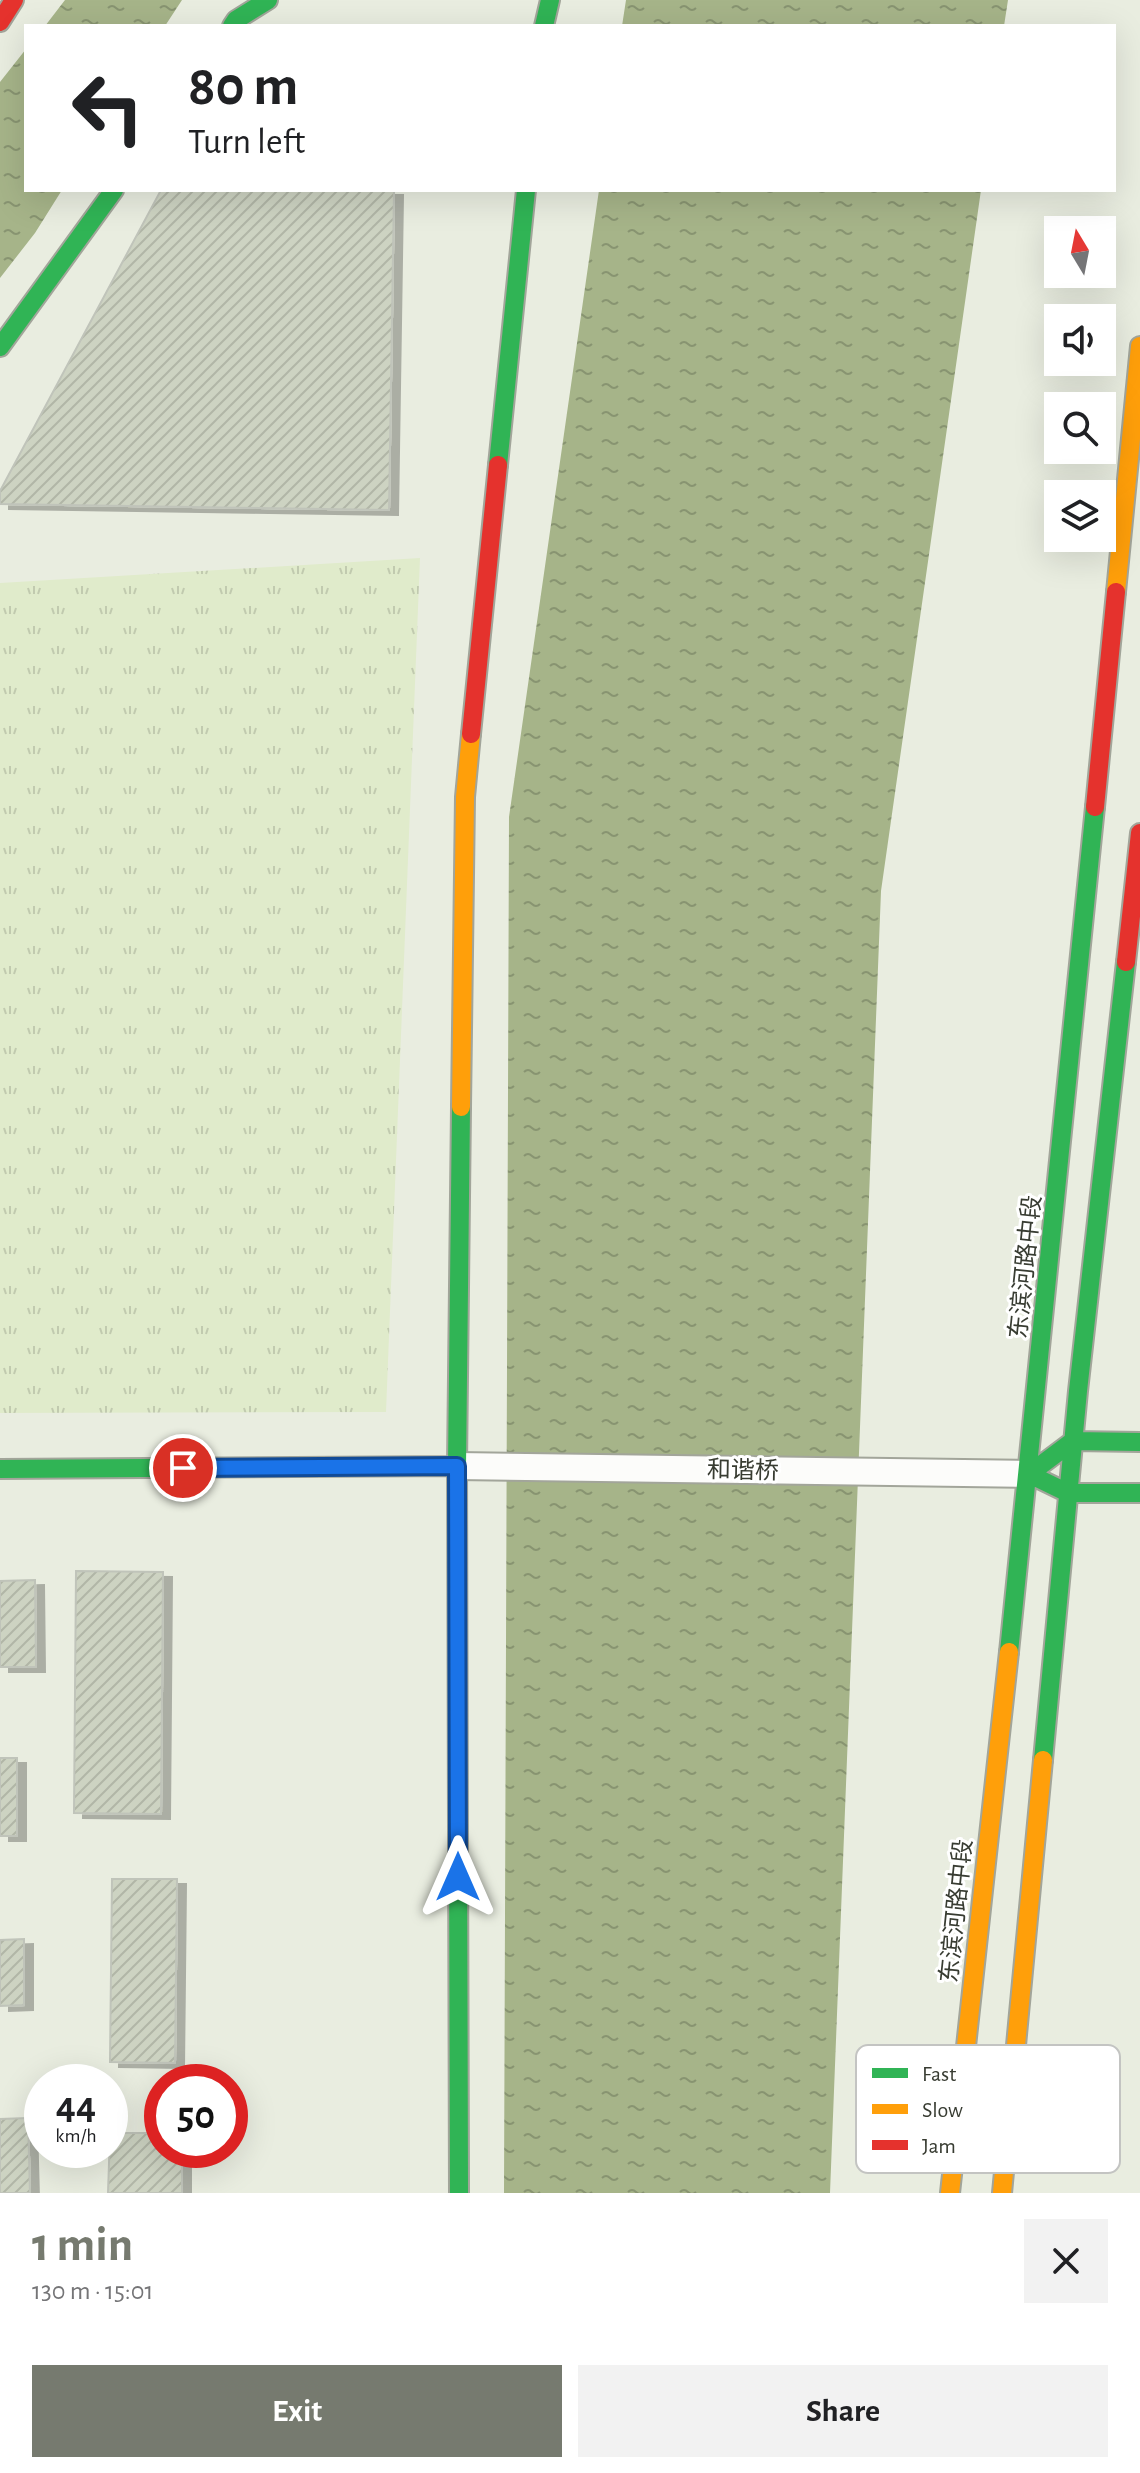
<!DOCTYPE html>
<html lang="en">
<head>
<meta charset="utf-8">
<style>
	body { margin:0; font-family:"Alegreya Sans","Noto Sans SC",sans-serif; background:#f2f2f2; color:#202124; height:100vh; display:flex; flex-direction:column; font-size:30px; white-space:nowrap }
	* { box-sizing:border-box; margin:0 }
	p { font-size:26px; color:#757577 }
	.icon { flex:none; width:44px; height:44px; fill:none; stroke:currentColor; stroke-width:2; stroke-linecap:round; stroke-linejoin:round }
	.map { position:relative; height:2193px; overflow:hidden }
	.panel { display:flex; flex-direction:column; background:#fff; flex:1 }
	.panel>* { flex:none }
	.banner { position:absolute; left:24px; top:24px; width:1092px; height:168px; border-radius:0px; box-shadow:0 8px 32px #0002; background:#fff; color:#202124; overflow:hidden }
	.needle { width:52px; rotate:350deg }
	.fabs { position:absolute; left:1044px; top:216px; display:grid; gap:16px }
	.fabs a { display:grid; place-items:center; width:72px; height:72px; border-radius:0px; background:#fff; box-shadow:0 8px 32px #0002; font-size:40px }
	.speed { position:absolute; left:24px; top:2064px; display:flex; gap:16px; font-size:40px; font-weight:700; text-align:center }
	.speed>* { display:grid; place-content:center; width:104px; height:104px; border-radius:50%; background:#fff; box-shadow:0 8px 32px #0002; line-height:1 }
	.speed small { font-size:20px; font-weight:400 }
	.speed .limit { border:12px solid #d22; background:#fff; color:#111 }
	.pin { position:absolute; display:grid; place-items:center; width:68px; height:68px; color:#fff; margin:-34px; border:4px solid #fff; border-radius:50%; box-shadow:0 2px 8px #0007 }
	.me { position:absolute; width:88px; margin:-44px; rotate:0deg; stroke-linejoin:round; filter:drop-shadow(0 0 6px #0008) }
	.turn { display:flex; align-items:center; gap:28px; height:168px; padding:0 32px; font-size:36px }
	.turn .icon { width:104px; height:104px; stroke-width:2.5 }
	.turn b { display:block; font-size:56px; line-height:68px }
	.round { display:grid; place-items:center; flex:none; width:84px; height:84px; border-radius:0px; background:#f2f2f2 }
	.summary { display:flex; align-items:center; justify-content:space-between; height:136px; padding:0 32px }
	h1 { font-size:48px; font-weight:700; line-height:60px; color:#767a6f }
	.action { display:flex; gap:16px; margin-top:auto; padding:16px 32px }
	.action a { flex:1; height:92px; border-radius:0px; background:#767a6f; color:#fff; font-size:32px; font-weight:700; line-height:92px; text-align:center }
	.action a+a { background:#f2f2f2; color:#202124 }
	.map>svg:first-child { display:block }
	.park { fill:url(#park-tufts) }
	.water { fill:url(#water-ripples) }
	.building { fill:url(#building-hatch); stroke:#c0c4ba; stroke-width:2; filter:url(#shadow) }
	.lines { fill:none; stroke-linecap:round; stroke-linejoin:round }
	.street-casing { stroke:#a2a59a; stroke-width:30 }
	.fast-casing { stroke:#a2a59a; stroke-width:22 }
	.slow-casing { stroke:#a2a59a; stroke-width:22 }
	.jam-casing { stroke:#a2a59a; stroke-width:22 }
	.street { stroke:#fcfcfa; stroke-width:26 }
	.fast { stroke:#30b455; stroke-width:18 }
	.slow { stroke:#ff9f0a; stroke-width:18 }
	.jam { stroke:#e5322d; stroke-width:18 }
	.route-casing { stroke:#114b97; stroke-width:20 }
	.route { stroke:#1a73e8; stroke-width:14 }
	.labels { text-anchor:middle; stroke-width:6; stroke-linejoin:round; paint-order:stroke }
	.street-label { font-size:24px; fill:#383c32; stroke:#fff }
	.key { fill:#fff; stroke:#c3c4c2; stroke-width:2 }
	.key-label { font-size:22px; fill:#383c32 }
</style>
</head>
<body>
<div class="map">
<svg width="1140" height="2193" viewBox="0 0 1140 2193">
	<defs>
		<pattern id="park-tufts" width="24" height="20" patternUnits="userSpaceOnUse" patternTransform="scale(2)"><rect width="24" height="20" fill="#e0ebcb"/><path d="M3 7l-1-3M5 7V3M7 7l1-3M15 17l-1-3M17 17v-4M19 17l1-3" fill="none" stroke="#c1caaf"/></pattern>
		<pattern id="water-ripples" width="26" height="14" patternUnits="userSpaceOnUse" patternTransform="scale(2)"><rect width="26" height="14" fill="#a6b489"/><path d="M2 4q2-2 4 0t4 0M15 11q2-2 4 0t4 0" fill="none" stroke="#889471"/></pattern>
		<pattern id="building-hatch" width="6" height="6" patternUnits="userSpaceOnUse" patternTransform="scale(2)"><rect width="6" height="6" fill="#cdd3c2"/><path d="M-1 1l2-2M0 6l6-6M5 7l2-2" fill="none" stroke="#b1b6a7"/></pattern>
		<filter id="shadow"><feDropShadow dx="9" dy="5" stdDeviation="0" flood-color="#0004"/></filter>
	</defs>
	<rect width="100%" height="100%" fill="#e9ede0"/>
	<!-- park -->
	<path class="park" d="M 420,558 L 386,1412 L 0,1413 L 0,583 Z"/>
	<!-- water -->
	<path class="water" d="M 65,0 L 182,0 L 165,26 L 45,26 Z
		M 626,0 L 1008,0 L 1004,26 L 622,26 Z
		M 26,49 L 26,190 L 62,190 L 35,233 L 0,278 L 0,82 Z
		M 599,190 L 981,190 L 881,891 L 830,2193 L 504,2193 L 509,817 Z"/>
	<!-- building -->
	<path class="building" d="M 161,190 L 394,190 L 389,510 L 0,504 L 0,491 Z
		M 76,1571 L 163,1572 L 161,1814 L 74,1813 Z
		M 35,1580 L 36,1667 L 0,1667 L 0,1581 Z
		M 0,1758 L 17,1758 L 17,1836 L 0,1836 Z
		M 112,1879 L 177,1879 L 175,2063 L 110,2062 Z
		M 24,1939 L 24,2005 L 0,2006 L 0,1940 Z
		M 28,2118 L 30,2193 L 0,2193 L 0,2119 Z
		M 110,2133 L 162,2133 L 162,2150 L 182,2150 L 182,2193 L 108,2193 Z"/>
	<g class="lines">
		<defs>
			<path id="street" d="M 457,1466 L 1029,1474"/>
			<path id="fast" d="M 232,26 L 236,20 L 268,0
				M 544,26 L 550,0
				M 0,347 L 114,190
				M 498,465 L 526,190
				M 1140,1442 L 1073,1441 L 1029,1474 L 1068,1493 L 1140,1493
				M 0,1469 L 457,1466
				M 1009,1652 L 1095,807
				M 1043,1760 L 1078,1391 L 1126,962
				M 459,2193 L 457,1466 L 461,1107"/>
			<path id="slow" d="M 1116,592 L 1140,346
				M 461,1107 L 465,797 L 471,734
				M 950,2193 L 1009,1652
				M 1002,2193 L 1043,1760"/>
			<path id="jam" d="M 0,22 L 14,0
				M 471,734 L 498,465
				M 1095,807 L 1116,592
				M 1126,962 L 1140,833"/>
		</defs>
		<!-- street casing -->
		<use href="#street" class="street-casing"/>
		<!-- fast casing -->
		<use href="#fast" class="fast-casing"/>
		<!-- slow casing -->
		<use href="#slow" class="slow-casing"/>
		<!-- jam casing -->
		<use href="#jam" class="jam-casing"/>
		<!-- street -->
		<use href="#street" class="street"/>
		<!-- fast -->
		<use href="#fast" class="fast"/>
		<!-- slow -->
		<use href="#slow" class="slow"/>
		<!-- jam -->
		<use href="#jam" class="jam"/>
	</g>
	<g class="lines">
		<defs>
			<path id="route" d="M 183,1468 L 457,1466 L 458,1877"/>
		</defs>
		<!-- route casing -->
		<use href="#route" class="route-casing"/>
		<!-- route -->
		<use href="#route" class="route"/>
	</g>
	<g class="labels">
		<!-- street labels -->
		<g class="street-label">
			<text transform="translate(1025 1267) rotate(-84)" y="8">东滨河路中段</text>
			<text transform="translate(743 1470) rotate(1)" y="8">和谐桥</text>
			<text transform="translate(956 1911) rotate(-84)" y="8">东滨河路中段</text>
		</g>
	</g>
	<!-- legend -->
	<rect x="856" y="2045" width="264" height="128" rx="12" class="key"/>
	<rect x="872" y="2068" width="36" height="10" fill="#30b455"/>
	<rect x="872" y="2104" width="36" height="10" fill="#ff9f0a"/>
	<rect x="872" y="2140" width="36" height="10" fill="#e5322d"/>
	<g class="key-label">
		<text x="922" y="2081">Fast</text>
		<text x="922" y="2117">Slow</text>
		<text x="922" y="2153">Jam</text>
	</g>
</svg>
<div class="fabs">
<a><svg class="needle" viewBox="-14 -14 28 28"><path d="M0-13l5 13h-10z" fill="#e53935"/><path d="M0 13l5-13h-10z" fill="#757577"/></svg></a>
<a><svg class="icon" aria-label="sound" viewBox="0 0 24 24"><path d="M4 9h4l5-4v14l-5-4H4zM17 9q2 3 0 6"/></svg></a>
<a><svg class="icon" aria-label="search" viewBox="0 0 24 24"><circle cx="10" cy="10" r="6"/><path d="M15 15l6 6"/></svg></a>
<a><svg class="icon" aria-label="layers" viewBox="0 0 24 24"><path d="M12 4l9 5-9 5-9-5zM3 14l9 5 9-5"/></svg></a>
</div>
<div class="speed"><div>44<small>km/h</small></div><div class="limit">50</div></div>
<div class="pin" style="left:183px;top:1468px;background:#d93025"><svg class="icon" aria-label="arrive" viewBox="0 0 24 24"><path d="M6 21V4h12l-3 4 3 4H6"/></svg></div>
<svg class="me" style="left:458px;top:1877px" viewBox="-20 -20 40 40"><path d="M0-17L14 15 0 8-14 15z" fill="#1a73e8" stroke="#fff" stroke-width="4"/></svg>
<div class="banner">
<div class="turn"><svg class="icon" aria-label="left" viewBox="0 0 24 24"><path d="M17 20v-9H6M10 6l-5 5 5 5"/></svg><div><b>80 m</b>Turn left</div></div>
</div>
</div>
<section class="panel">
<div class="summary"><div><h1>1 min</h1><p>130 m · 15:01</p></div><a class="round"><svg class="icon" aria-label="close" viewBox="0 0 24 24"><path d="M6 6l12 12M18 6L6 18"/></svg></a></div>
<div class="action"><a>Exit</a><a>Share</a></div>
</section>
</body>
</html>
